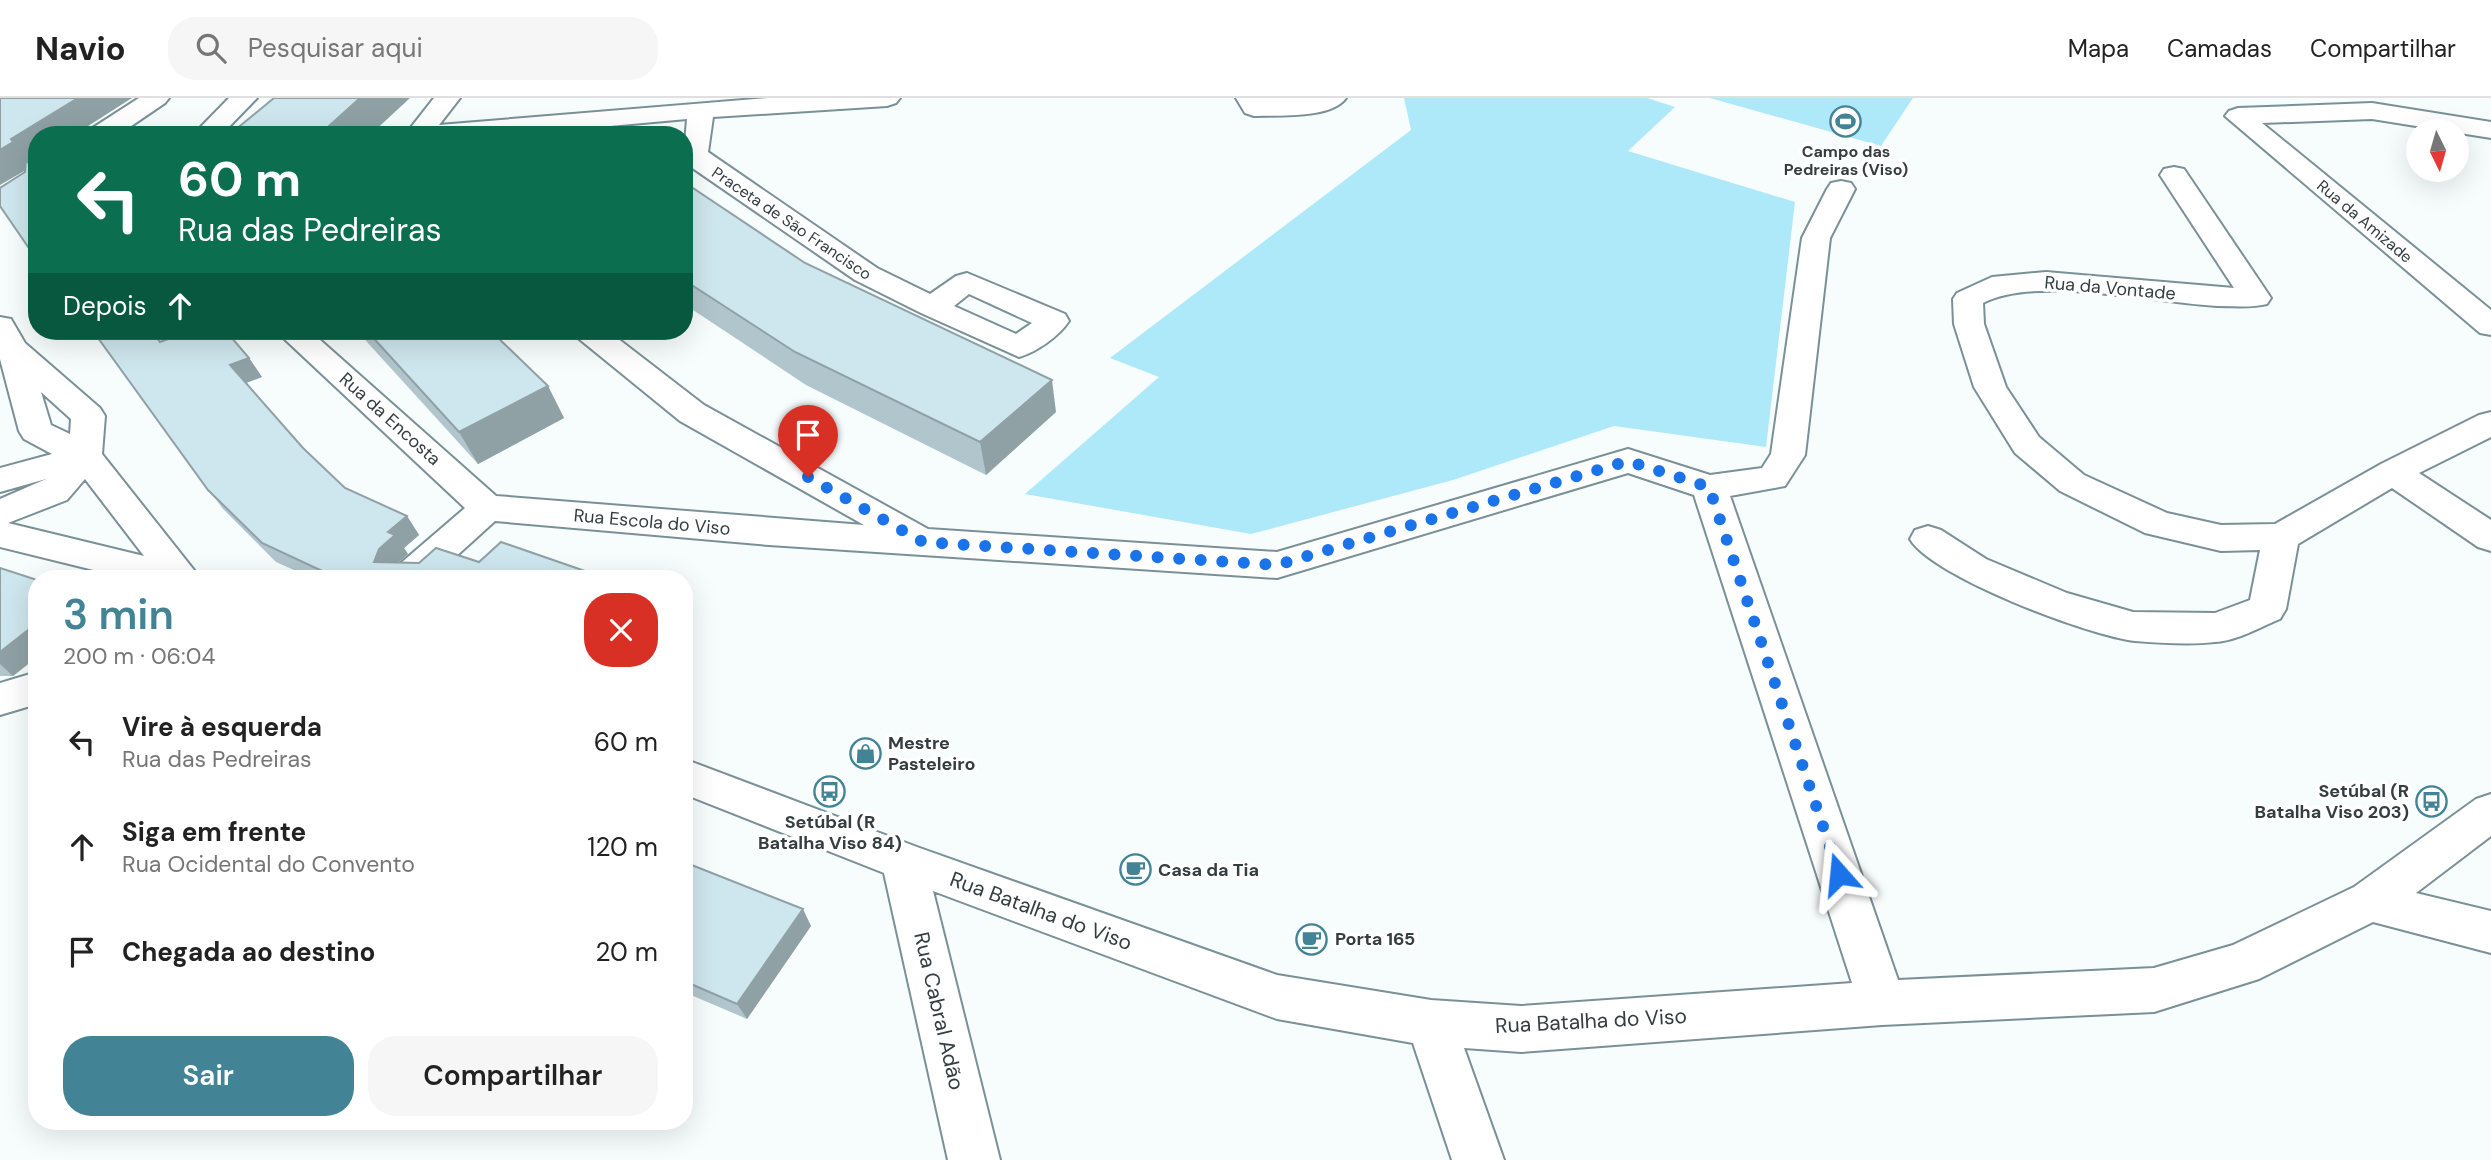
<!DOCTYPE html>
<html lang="pt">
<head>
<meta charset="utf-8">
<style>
	body { margin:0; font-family:"DM Sans",sans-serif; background:#f6f6f6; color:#222; height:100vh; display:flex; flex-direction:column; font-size:26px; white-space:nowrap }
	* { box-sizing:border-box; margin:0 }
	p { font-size:23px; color:#767676 }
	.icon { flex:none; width:38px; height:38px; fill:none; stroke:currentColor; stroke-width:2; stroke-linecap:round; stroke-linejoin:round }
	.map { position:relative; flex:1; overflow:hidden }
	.details { position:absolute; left:28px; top:472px; width:665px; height:560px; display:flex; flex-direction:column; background:#fff; border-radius:28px; box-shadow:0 7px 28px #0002 }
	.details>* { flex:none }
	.guide { position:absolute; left:28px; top:28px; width:665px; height:214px; border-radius:28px; box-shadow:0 7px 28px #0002; background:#0b6e4f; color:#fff; overflow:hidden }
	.needle { width:46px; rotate:175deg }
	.buttons { position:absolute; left:2406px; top:21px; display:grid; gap:14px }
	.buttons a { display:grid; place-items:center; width:63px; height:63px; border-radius:50%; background:#fff; box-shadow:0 7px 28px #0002; font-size:35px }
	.pin { position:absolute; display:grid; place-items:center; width:60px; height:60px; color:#fff; margin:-72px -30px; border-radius:50% 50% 50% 0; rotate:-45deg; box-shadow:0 0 7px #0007 }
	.pin .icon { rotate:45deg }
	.me { position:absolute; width:77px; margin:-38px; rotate:342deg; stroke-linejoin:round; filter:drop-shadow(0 0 5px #0008) }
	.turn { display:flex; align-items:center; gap:24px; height:147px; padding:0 35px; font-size:32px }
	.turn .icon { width:91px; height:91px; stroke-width:2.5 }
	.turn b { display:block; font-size:49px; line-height:60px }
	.then { display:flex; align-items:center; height:66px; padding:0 35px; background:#0003; gap:14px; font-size:26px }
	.round { display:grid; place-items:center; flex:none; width:74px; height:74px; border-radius:28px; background:#f6f6f6 }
	.headline { display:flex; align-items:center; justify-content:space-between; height:119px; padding:0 35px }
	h1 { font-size:42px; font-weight:600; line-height:52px; color:#428495 }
	.button { display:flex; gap:14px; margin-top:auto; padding:14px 35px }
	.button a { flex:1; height:80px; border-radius:28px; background:#428495; color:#fff; font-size:28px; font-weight:600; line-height:80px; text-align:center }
	.button a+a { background:#f6f6f6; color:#222 }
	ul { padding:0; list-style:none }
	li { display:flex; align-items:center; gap:21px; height:105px; padding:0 35px }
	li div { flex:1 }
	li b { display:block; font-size:26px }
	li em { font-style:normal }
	header { display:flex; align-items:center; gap:42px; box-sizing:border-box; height:98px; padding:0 35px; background:#fff; border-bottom:2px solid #e0e0e0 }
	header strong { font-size:33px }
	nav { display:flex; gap:38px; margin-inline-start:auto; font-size:24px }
	.search { width:490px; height:63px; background:#f6f6f6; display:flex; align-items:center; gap:18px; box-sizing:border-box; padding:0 24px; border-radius:28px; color:#767676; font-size:26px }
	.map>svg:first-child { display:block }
	.green { fill:#aee9f9 }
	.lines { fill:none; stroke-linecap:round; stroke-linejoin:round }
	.minor-casing { stroke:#7a9097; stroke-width:4 }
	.minor { fill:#fff; fill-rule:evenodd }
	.wall { fill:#b1c6cc }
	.shaded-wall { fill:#90a1a6 }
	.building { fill:#cee6ed; stroke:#90a1a6; stroke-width:2 }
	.route { stroke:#1a73e8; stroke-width:12; stroke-dasharray:0 21.6 }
	.labels { text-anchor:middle; stroke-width:7; stroke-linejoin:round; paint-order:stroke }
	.far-poi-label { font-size:16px; font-weight:bold; fill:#343d40; stroke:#fff }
	.far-street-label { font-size:16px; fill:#343d40; stroke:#fff }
	.street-label { font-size:18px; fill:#343d40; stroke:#fff }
	.poi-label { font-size:18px; font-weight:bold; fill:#343d40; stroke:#fff; text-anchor:start }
	.near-street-label { font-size:21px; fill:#343d40; stroke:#fff }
</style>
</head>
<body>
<header>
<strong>Navio</strong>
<div class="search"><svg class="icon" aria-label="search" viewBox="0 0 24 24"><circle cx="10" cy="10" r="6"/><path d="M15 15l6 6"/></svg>Pesquisar aqui</div>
<nav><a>Mapa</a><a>Camadas</a><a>Compartilhar</a></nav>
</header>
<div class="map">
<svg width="2491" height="1062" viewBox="0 0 2491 1062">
	<rect width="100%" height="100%" fill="#f7fcfd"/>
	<!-- green -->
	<path class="green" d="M 1404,0 L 1647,0 L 1675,9 L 1628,53 L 1795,104 L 1766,349 L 1614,328 L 1453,382 L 1251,436 L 1025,396 L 1159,279 L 1110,260 L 1411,32 Z
		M 1710,0 L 1913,0 L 1881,48 Z"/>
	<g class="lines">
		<defs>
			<path id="minor" d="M 139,0 L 169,0 L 165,5 L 118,37 L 87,37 L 91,31 Z
				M 229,0 L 257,0 L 221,37 L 193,37 Z
				M 434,0 L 460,0 L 439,27 L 768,0 L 900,0 L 896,5 L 887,8 L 713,19 L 708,54 L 877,170 L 930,196 L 956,178 L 967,175 L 1065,216 L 1069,223 C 1059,238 1037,254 1019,259 L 921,215 L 855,182 L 691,69 L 684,58 L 687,21 L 511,37 L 405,37 ZM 969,196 L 1032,225 L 1016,236 L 954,208 Z
				M 1236,0 L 1346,0 C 1331,21 1278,17 1254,18 L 1245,15 Z
				M 2372,5 L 2491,24 L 2491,40 L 2372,21 L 2262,25 L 2491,212 L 2491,237 L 2480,235 L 2225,18 L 2229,13 L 2238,10 Z
				M 2174,69 L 2184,71 L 2271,200 L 2267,206 C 2251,210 2235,208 2218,208 C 2158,205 2034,177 1983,205 L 1984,226 L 2006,289 L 2039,339 L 2084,377 L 2167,415 L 2221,427 L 2275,426 L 2381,366 L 2479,317 L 2491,314 L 2491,339 L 2419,375 L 2491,422 L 2491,453 L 2478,449 L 2392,390 L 2298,446 L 2286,511 L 2280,521 C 2260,529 2237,543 2215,544 C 2190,547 2160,545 2135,543 C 2090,538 1932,479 1910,441 L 1915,432 L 1928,428 L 1941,432 L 1986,461 L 2067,495 L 2133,514 L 2215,515 L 2250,502 L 2260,452 L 2221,453 L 2145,435 L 2060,393 L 2015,355 L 1974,289 L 1954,226 L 1953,201 L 1957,195 L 1992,179 L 2046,174 L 2234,190 L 2160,77 L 2164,71 Z
				M 1841,83 L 1851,85 L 1855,91 L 1830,140 L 1805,357 L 1785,388 L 1730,398 L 1898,882 L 2154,870 L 2233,847 L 2354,789 L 2476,701 L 2491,696 L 2491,738 L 2416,795 L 2491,813 L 2491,855 L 2373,824 L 2259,881 L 2154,914 L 1882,927 L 1521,954 L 1464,950 L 1504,1062 L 1452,1062 L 1413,945 L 1277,921 L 933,793 L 1000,1062 L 948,1062 L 884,775 L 684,696 L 684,661 L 917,749 L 1277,877 L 1431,902 L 1521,908 L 1852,885 L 1694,397 L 1628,375 L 1277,480 L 769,447 L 495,423 L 431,481 L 389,481 L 394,471 L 465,410 L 276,233 L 310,233 L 496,398 L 864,427 L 680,323 L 578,240 L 573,233 L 608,233 L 704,307 L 928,431 L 1277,454 L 1628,351 L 1710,377 L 1762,370 L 1771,356 L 1802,140 L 1827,91 L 1831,85 Z
				M 0,219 L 11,221 L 25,245 L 100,310 L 105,318 L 102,356 L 201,481 L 130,481 L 0,449 L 0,401 L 46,381 L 0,394 L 0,370 L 52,356 L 24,341 L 19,333 L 0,261 ZM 41,294 L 71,321 L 70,336 L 51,327 ZM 85,381 L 144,458 L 8,425 L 67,402 Z
				M 37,574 L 37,606 L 0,617 L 0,585 Z"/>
		</defs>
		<!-- minor casing -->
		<use href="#minor" class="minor-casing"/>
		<!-- minor -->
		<use href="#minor" class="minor"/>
	</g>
	<!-- wall -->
	<path class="wall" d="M 684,84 L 805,165 L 1056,314 L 986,377 L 806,287 L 684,206 Z
		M 87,233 L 152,233 L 160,244 L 249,260 L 262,279 L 246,285 L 303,350 L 345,390 L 407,418 L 419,437 L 404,450 L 408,456 L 398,465 L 479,464 L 608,481 L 314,481 L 276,464 L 223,411 L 93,234 L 89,235 Z
		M 357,233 L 491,233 L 548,288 L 564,320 L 478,366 Z
		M 0,470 L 37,482 L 37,559 L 13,578 L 0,578 Z
		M 684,764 L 811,828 L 747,921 L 684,894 Z"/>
	<!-- shaded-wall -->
	<path class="shaded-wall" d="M 78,0 L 132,0 L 74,37 L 37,37 L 37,60 L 29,65 L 31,69 L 0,87 L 0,52 L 11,41 Z
		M 360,0 L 410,0 L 370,37 L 319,37 Z
		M 249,260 L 262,279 L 243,286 L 230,267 Z
		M 1052,282 L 1056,314 L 986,377 L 980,344 Z
		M 548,288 L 564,320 L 478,366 L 459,334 Z
		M 407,418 L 419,437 L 404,450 L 408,456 L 392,470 L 374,464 L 379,451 L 388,434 Z
		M 342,473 L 348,481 L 337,481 L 335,479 Z
		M 37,525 L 37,559 L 13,578 L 0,566 L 0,554 Z
		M 803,811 L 811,828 L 747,921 L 737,906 Z"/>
	<!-- building -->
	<path class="building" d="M 0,0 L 78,0 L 11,41 L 13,44 L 0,52 Z
		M 274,0 L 360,0 L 319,37 L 229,37 Z
		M 26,62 L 37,76 L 37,162 L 0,108 L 0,90 L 25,74 Z
		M 684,84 L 805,165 L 1052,282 L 980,344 L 795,254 L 684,182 Z
		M 93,233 L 152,233 L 160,244 L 189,233 L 226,233 L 249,260 L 230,267 L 303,350 L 345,390 L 407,418 L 388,434 L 395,437 L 379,451 L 374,464 L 419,465 L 436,450 L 479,464 L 501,444 L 608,481 L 365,481 L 342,473 L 335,479 L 262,445 L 208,392 Z
		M 367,233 L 491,233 L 548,288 L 459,334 Z
		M 0,470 L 37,482 L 37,525 L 0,554 Z
		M 684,764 L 803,811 L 737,906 L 684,883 Z"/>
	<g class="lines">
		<!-- route -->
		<path class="route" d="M 808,379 L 923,444 L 1277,467 L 1628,363 L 1709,389 L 1839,776"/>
	</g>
	<!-- icons -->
	<defs>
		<symbol id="stadium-ring" viewBox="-11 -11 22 22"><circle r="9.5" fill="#fff" stroke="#428495" stroke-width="1.5"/><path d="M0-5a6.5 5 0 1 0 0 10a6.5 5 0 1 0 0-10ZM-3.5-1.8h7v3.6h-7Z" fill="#428495"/></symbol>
		<symbol id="shop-ring" viewBox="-11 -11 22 22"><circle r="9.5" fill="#fff" stroke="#428495" stroke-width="1.5"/><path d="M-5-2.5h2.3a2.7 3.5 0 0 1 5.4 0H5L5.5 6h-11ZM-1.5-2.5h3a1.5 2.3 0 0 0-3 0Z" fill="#428495"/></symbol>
		<symbol id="bus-ring" viewBox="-11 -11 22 22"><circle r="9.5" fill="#fff" stroke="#428495" stroke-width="1.5"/><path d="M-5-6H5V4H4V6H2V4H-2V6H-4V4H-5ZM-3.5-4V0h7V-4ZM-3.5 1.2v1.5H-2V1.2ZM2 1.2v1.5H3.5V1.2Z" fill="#428495"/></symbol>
		<symbol id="cafe-ring" viewBox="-11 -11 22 22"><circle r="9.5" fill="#fff" stroke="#428495" stroke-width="1.5"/><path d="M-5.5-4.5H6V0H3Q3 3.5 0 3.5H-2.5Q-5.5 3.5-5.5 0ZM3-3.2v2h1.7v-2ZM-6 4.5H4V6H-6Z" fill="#428495"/></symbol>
	</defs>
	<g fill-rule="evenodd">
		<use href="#stadium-ring" x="1828" y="6" width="35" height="35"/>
		<use href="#shop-ring" x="848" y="638" width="35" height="35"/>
		<use href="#bus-ring" x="812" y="676" width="35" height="35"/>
		<use href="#bus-ring" x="2414" y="686" width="35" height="35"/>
		<use href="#cafe-ring" x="1118" y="754" width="35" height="35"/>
		<use href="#cafe-ring" x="1294" y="824" width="35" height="35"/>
	</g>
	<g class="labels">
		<!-- far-poi labels -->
		<g class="far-poi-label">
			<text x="1846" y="59">Campo das<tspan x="1846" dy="18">Pedreiras (Viso)</tspan></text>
		</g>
		<!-- far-street labels -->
		<g class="far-street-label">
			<text transform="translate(2365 123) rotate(40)" y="6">Rua da Amizade</text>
			<text transform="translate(792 125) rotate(34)" y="6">Praceta de São Francisco</text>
		</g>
		<!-- street labels -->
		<g class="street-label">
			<text transform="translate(2110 190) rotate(5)" y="6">Rua da Vontade</text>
			<text transform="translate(390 321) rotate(42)" y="6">Rua da Encosta</text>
			<text transform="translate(652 424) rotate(5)" y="6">Rua Escola do Viso</text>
		</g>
		<!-- poi labels -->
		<g class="poi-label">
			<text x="888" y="651">Mestre<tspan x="888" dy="21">Pasteleiro</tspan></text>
			<text x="2409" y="699" text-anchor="end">Setúbal (R<tspan x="2409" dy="21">Batalha Viso 203)</tspan></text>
			<text x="830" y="730" text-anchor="middle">Setúbal (R<tspan x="830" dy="21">Batalha Viso 84)</tspan></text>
			<text x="1158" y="778">Casa da Tia</text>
			<text x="1335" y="847">Porta 165</text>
		</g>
		<!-- near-street labels -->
		<g class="near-street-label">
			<text transform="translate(1041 813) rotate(20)" y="7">Rua Batalha do Viso</text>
			<text transform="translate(939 913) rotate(77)" y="7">Rua Cabral Adão</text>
			<text transform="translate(1591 923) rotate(-3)" y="7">Rua Batalha do Viso</text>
		</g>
	</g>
</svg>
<div class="buttons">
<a><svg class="needle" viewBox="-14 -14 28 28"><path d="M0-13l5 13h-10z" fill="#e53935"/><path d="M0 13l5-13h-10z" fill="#767676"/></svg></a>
</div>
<div class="pin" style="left:808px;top:379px;background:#d93025"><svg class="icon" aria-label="arrive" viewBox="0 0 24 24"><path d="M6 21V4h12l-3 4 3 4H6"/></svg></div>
<svg class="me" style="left:1839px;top:776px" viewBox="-20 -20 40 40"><path d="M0-17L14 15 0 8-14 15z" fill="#1a73e8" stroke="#fff" stroke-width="4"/></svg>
<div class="guide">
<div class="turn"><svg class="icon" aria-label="left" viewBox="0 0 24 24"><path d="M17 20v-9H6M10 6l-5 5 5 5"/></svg><div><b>60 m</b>Rua das Pedreiras</div></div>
<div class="then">Depois<svg class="icon" aria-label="ahead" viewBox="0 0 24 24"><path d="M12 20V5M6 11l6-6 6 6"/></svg></div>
</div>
<section class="details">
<div class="headline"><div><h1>3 min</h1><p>200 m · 06:04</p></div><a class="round" style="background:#d93025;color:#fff"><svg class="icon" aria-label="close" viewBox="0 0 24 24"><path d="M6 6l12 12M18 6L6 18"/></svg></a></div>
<ul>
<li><svg class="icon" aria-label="left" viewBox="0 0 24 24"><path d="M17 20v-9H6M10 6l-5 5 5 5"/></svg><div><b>Vire à esquerda</b><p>Rua das Pedreiras</p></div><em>60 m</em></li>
<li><svg class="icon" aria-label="ahead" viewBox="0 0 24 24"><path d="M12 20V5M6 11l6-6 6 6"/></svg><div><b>Siga em frente</b><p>Rua Ocidental do Convento</p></div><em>120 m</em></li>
<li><svg class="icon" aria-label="arrive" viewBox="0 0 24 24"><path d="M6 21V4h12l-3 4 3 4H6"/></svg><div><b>Chegada ao destino</b></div><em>20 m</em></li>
</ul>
<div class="button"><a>Sair</a><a>Compartilhar</a></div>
</section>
</div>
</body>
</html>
